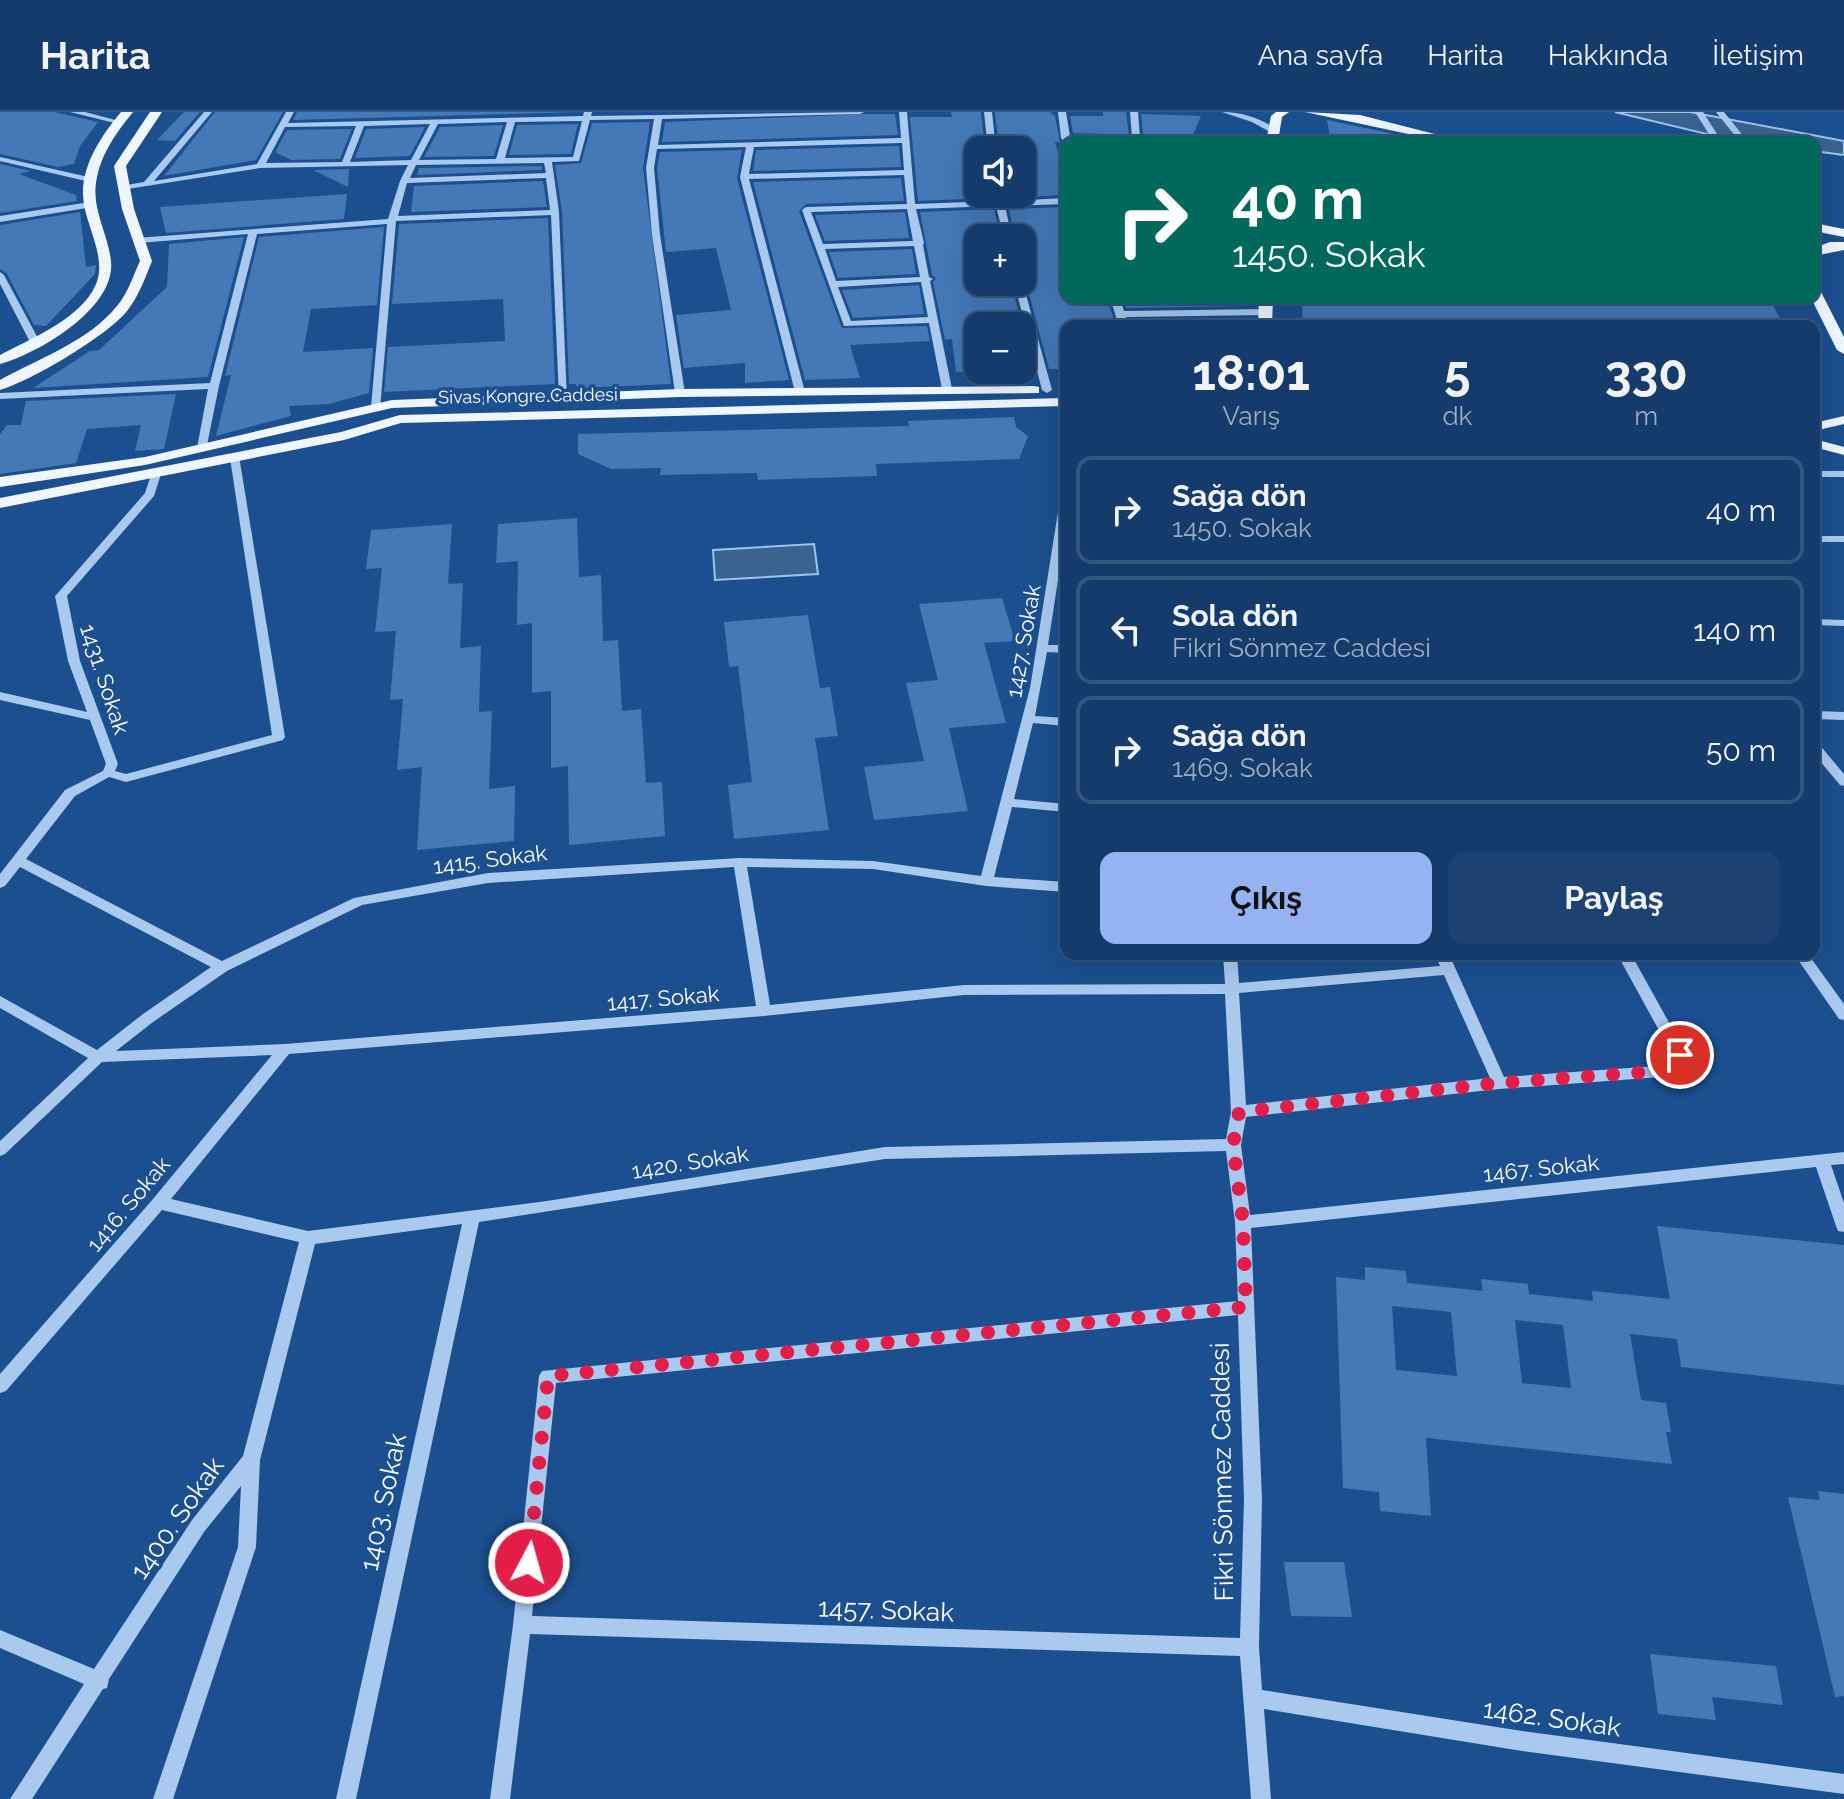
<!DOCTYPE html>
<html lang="tr">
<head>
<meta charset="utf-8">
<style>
	body { margin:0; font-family:Raleway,sans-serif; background:#1d4271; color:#f1f3f6; height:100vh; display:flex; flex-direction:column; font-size:30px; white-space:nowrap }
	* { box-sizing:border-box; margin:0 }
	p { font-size:26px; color:#9dadc1 }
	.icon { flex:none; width:44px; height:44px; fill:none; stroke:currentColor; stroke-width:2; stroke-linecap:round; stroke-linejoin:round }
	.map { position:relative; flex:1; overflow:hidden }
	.drawer { position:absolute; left:1060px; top:208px; width:760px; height:640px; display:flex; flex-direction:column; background:#143b6b; border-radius:16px; box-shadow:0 8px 32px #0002,0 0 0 2px #33557e }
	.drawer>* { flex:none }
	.guide { position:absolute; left:1060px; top:24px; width:760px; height:168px; border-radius:16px; box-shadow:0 8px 32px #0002,0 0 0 2px #33557e; background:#00695c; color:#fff; overflow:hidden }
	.buttons { position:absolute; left:964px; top:24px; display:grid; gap:16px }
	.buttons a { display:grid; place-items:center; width:72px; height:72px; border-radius:16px; background:#143b6b; box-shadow:0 8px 32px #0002,0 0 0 2px #33557e; font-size:40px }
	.pin { position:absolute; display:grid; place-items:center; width:68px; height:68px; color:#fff; margin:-34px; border:4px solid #fff; border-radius:50%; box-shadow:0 2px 8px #0007 }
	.me { position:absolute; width:88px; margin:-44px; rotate:6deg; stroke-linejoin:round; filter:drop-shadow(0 0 6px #0008) }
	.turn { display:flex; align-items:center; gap:28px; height:168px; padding:0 40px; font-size:36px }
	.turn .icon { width:104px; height:104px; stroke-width:2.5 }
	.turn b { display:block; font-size:56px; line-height:68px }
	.eta { display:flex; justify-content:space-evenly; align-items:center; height:136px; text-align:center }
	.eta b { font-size:48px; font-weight:700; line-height:56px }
	.cta { display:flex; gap:16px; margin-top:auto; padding:16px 40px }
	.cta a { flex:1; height:92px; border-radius:16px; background:#95b2f1; color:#111; font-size:32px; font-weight:700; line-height:92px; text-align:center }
	.cta a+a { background:#1d4271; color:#f1f3f6 }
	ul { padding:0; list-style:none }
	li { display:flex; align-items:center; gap:24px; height:108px; margin:0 16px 12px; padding:0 24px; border:4px solid #33557e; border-radius:16px }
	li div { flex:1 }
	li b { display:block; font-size:30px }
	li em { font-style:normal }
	header { display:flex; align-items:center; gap:48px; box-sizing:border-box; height:112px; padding:0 40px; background:#143b6b; border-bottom:2px solid #33557e }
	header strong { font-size:38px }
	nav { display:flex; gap:44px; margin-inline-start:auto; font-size:28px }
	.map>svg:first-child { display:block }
	.water { fill:#3c6290; stroke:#9cc4f0; stroke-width:2 }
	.building { fill:#4478b7; fill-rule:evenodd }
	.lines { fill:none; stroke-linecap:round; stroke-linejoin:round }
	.minor { fill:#a9c9ee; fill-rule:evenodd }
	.major { fill:#f0f6ff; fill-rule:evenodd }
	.route { stroke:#e11d48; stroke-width:14; stroke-dasharray:0 25.2 }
	.labels { text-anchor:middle; stroke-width:7; stroke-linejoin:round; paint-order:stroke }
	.far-street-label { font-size:18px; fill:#fff; stroke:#1b4f8f }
	.street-label { font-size:22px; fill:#fff; stroke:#1b4f8f }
	.near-street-label { font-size:26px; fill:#fff; stroke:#1b4f8f }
</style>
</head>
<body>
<header>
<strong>Harita</strong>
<nav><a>Ana sayfa</a><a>Harita</a><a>Hakkında</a><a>İletişim</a></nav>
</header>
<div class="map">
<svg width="1844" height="1687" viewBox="0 0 1844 1687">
	<rect width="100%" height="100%" fill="#1b4f8f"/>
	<!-- water -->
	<path class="water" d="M 1615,0 L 1690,0 L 1844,29 L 1844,43 L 1814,39 L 1814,30 L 1740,30 Z
		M 814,432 L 818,462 L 715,468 L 713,438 Z"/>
	<!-- building -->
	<path class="building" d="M 0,0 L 54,0 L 98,10 L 80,34 L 74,52 L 58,55 L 0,42 Z
		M 184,0 L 200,0 L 175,29 L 157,28 Z
		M 215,0 L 283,0 L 256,48 L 164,64 Z
		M 297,0 L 581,0 L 293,8 Z
		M 951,0 L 981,0 L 985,38 L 978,38 L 978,82 L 991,82 L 992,86 L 918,89 L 910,5 L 952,5 Z
		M 995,0 L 1050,0 L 1055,4 L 1060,30 L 1055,30 L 1066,68 L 1066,83 L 1006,86 L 1005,82 L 1022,82 L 1022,38 L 999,38 Z
		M 1103,0 L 1126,0 L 1129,23 L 1073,21 L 1070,4 L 1103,4 Z
		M 866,2 L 895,2 L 898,23 L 662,30 L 665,10 Z
		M 1141,2 L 1201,4 L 1192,25 L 1143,23 Z
		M 1327,8 L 1394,22 L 1394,30 L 1331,30 Z
		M 650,10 L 643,56 L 671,272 L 577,276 L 576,272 L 569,272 L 562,100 L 555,53 L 581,51 L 592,11 Z
		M 578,12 L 571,42 L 509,43 L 517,13 Z
		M 503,13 L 494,44 L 424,45 L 440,15 Z
		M 425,15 L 410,44 L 355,46 L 366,17 Z
		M 352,17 L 340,47 L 291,48 L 275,40 L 287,18 Z
		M 899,34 L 901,55 L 753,59 L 756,38 Z
		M 742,38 L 737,66 L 789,268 L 745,271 L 745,251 L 684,256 L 676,203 L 731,198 L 716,136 L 666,140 L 657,56 L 660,40 Z
		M 0,52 L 31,59 L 19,62 L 76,83 L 77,89 L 0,101 Z
		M 542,54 L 542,58 L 417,63 L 419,56 Z
		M 349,57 L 348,75 L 313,58 Z
		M 901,66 L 904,89 L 806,92 L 799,99 L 842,216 L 927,214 L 930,229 L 850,233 L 860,266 L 805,268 L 753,70 Z
		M 543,69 L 547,95 L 411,100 L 414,74 Z
		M 347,82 L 344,107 L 166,121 L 160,95 Z
		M 1066,95 L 1066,186 L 1107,186 L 1116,214 L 1066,214 L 1066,257 L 1049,257 L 1026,170 L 1032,170 L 1022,145 L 1022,126 L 1015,126 L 1009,97 Z
		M 994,97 L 1001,126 L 978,126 L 978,170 L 1011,170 L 1033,257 L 1022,257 L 1022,214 L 978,214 L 978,259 L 956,260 L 952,227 L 945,228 L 933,170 L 936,166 L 932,163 L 920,100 Z
		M 80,100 L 86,155 L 96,153 L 95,162 L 46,214 L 34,213 L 7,162 L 0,157 L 0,113 Z
		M 905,100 L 909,126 L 825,129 L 815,103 Z
		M 548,106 L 555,272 L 384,280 L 388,235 L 505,229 L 503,187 L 392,192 L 399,112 Z
		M 384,115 L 377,193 L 311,197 L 303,240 L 373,236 L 369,281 L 329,292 L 289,294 L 291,304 L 216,324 L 231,263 L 225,264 L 259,125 Z
		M 244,125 L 208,265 L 33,276 L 90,239 L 99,238 L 167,175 L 169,132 Z
		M 912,137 L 916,162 L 838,166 L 829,140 Z
		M 919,173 L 924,202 L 853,206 L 842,178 Z
		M 1123,186 L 1245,186 L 1245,194 L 1126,196 Z
		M 1318,186 L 1769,186 L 1784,214 L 1303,214 L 1302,193 L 1320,193 Z
		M 1246,206 L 1247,214 L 1132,214 L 1130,208 Z
		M 176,282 L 164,337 L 135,339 L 141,313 L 87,317 L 76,351 L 0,362 L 0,322 L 7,313 L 21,313 L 26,289 Z
		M 1014,305 L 1016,315 L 1028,324 L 1019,347 L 876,352 L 877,364 L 758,368 L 757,361 L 660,363 L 661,356 L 611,357 L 578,342 L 578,322 L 909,314 L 908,309 Z
		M 577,406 L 579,465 L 601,463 L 603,529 L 618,528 L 622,599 L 641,597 L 646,671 L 662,670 L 665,724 L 569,733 L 568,654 L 551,656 L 551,579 L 532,581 L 532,511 L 517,513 L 518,449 L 496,451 L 498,412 Z
		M 452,412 L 448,472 L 463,471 L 460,536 L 481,534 L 479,600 L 492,599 L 489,677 L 515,674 L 514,729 L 417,738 L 422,655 L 397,658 L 403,587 L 390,588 L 396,519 L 375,520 L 382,456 L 366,457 L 371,418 Z
		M 1002,486 L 1015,529 L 984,531 L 1006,611 L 949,616 L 968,699 L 874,708 L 864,655 L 924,649 L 906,571 L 938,568 L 919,492 Z
		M 808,503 L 820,576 L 830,575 L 838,624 L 815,626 L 829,718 L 734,727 L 728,673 L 752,670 L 738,554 L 729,555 L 724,510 Z
		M 1657,1114 L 1844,1133 L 1844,1273 L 1681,1255 L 1677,1227 L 1630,1222 L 1641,1288 L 1666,1291 L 1671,1320 L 1666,1320 L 1672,1352 L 1426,1326 L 1431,1404 L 1380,1399 L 1379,1380 L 1343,1376 L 1336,1165 L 1365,1168 L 1365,1155 L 1406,1159 L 1407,1171 L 1483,1179 L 1481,1167 L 1528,1172 L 1529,1182 L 1593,1189 L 1592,1179 L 1670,1187 ZM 1392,1194 L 1451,1200 L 1457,1264 L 1396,1258 ZM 1515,1208 L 1563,1213 L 1571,1276 L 1522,1271 Z
		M 1818,1379 L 1844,1382 L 1844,1584 L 1835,1585 L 1788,1385 L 1820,1388 Z
		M 1284,1450 L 1344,1450 L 1352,1505 L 1291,1504 Z
		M 1650,1542 L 1776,1554 L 1783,1593 L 1712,1585 L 1716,1608 L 1658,1602 Z"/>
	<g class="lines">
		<!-- minor -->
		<path class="minor" d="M 70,0 L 85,0 L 123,10 L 119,12 Z
			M 204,0 L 212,0 L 154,69 L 257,52 L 286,0 L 294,0 L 288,11 L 583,4 L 584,0 L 592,0 L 591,4 L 864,0 L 860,2 L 662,7 L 658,33 L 901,26 L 899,0 L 907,0 L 915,92 L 995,89 L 994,82 L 1002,82 L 1004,89 L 1066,86 L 1066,92 L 1005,94 L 1012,126 L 1004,126 L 996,94 L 916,97 L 924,131 L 923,133 L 929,165 L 933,167 L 930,169 L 952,277 L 947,280 L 942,277 L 929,211 L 844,214 L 802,98 L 806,95 L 907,92 L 904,63 L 749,67 L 805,280 L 800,283 L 795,280 L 740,65 L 746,35 L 657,37 L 654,56 L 660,123 L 685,281 L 680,284 L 675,281 L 652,123 L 646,56 L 654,7 L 590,8 L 579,49 L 552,50 L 559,100 L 567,288 L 559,286 L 551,103 L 396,109 L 380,297 L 371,295 L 387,112 L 257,122 L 219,274 L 206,338 L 197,336 L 208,277 L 0,287 L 0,281 L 210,271 L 248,122 L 139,131 L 136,130 L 136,126 L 388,107 L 400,69 L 408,53 L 260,56 L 121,78 L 121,74 L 144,70 ZM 582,9 L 573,45 L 505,46 L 515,10 ZM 507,10 L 496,47 L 419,48 L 438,12 ZM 430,12 L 411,48 L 350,50 L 364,14 ZM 356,14 L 342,50 L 266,51 L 285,15 ZM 902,31 L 904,58 L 749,62 L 754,35 ZM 544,51 L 546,61 L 410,66 L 416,53 ZM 546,66 L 550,98 L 398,104 L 407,71 ZM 907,97 L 913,129 L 823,132 L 811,100 ZM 914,134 L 920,165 L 836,169 L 825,137 ZM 921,170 L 928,205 L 851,209 L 838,175 Z
			M 984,0 L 992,0 L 996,38 L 988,38 Z
			M 1058,0 L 1066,0 L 1070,24 L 1132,26 L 1130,0 L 1138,0 L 1140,26 L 1191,28 L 1195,30 L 1071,29 L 1066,32 L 1061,26 Z
			M 1222,0 C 1242,0 1261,6 1277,18 L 1270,20 L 1252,10 Z
			M 1695,0 L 1703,0 L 1722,30 L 1714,30 Z
			M 1716,0 L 1724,0 L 1748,30 L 1740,30 Z
			M 0,45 L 93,66 L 94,68 L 90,70 L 0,49 Z
			M 90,90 L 93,91 L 93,95 L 0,110 L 0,104 Z
			M 0,160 L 4,163 L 40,230 L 38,232 L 30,230 L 0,172 Z
			M 1022,168 L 1052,278 L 1047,281 L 1042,278 L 1014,170 L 1022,170 Z
			M 1110,186 L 1120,186 L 1124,199 L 1266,197 L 1271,200 L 1266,203 L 1126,205 L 1129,214 L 1119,214 Z
			M 1066,287 L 1066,416 L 1048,533 L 1066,533 L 1066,541 L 1047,540 L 1035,604 L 1066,606 L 1066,614 L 1033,611 L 1014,687 L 1066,692 L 1066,700 L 1012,695 L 994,765 L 1066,770 L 1066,780 L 986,774 L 873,757 L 747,755 L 770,893 L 964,873 L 1225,872 L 1223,842 L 1237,842 L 1239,871 L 1440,854 L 1435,842 L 1449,842 L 1504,965 L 1657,954 L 1672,942 L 1617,842 L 1631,842 L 1687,943 L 1666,963 L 1661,965 L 1499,977 L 1246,1005 L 1241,1033 L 1250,1103 L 1844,1040 L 1844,1052 L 1831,1053 L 1844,1091 L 1844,1120 L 1838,1119 L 1836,1114 L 1816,1055 L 1251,1116 L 1262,1387 L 1259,1535 L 1262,1578 L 1522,1619 L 1844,1662 L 1844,1682 L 1522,1639 L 1264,1597 L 1271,1687 L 1251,1687 L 1240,1544 L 530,1522 L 510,1687 L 490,1687 L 513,1513 L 539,1264 L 542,1259 L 1238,1189 L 1235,1110 L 1226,1039 L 885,1047 L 479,1110 L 356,1687 L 336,1687 L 462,1112 L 315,1132 L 260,1348 L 256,1435 L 173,1687 L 153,1687 L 238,1435 L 241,1374 L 204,1420 L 109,1567 L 107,1576 L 103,1577 L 32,1687 L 10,1687 L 84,1572 L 0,1536 L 0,1518 L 94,1557 L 192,1408 L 243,1344 L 299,1130 L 162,1098 L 6,1279 L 0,1281 L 0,1262 L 153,1087 L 272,943 L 102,950 L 5,1042 L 0,1044 L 0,1029 L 88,946 L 0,896 L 0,884 L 97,938 L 143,902 L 211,855 L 20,755 L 5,774 L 0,776 L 0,762 L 65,678 L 103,659 L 106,652 L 90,608 L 0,588 L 0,580 L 87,600 L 68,549 L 55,484 L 57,482 L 145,381 L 152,360 L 160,360 L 161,362 L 154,384 L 67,484 L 80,549 L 118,652 L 115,659 L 126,662 L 272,623 L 230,346 L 231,344 L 239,344 L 285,625 L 283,628 L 126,670 L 109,665 L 75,684 L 26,747 L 222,849 L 354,786 L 488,761 L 740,746 L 873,749 L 981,764 L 1030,576 L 1058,400 L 1060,290 ZM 734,755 L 756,894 L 285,932 L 116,939 L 153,910 L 227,859 L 362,793 L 488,771 ZM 1444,863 L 1490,966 L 1246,993 L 1239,881 ZM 1225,882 L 1231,1000 L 1226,1027 L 885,1035 L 547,1089 L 308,1119 L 171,1087 L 289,942 L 764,904 L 964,883 ZM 1238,1203 L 1244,1387 L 1240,1526 L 532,1504 L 556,1271 Z
			M 1814,359 L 1844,359 L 1844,365 L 1814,365 Z
			M 1814,424 L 1844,424 L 1844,430 L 1814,430 Z
			M 1814,507 L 1844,508 L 1844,514 L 1814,513 Z
			M 1814,599 L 1844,600 L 1844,608 L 1814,607 Z
			M 1814,630 L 1818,631 L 1844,662 L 1844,674 L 1840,673 L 1814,642 Z
			M 1794,842 L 1808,842 L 1844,892 L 1844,908 L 1839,907 Z"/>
		<!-- major -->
		<path class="major" d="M 121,0 L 133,0 C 116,21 100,43 96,71 C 92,98 108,122 111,149 C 116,196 39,241 0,252 L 0,243 C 30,227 73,210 92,180 C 112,149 84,115 83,83 C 82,52 102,23 121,0 Z
			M 150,0 L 162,0 L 126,54 L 134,97 L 152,149 C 145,166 139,184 127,199 C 107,224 31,269 0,278 L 0,268 C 38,247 89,229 117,194 C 128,181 133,164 140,149 L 122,97 L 114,54 Z
			M 1276,0 L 1289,0 L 1282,5 L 1278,30 L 1266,30 L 1271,4 Z
			M 1305,0 L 1360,3 L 1466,30 L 1446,30 Z
			M 1814,111 L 1844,117 L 1844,125 L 1814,119 Z
			M 1830,130 L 1844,130 L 1844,138 L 1814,144 L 1814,136 Z
			M 1814,176 L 1821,180 L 1844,225 L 1844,242 L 1837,238 L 1811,186 L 1814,186 Z
			M 1259,186 L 1273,186 L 1272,214 L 1258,214 Z
			M 1034,274 L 1039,275 L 1039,281 L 680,285 L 392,296 L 145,353 L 0,375 L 0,365 L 145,345 L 392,288 L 680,277 Z
			M 1066,286 L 1066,294 L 401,311 L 344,328 L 0,396 L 0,386 L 341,320 L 400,303 Z
			M 1844,304 L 1844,312 L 1814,319 L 1814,311 Z
			M 1814,327 L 1844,335 L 1844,343 L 1814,335 Z"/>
	</g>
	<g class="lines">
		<!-- route -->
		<path class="route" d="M 529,1451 L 548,1264 L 1246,1195 L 1243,1110 L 1233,1033 L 1239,1000 L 1499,971 L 1661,959 L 1680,943"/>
	</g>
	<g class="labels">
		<!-- far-street labels -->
		<g class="far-street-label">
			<text transform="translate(528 284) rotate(-1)" y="6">Sivas Kongre Caddesi</text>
		</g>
		<!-- street labels -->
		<g class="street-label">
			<text transform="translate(1023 529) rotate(-80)" y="8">1427. Sokak</text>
			<text transform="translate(105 567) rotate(72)" y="8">1431. Sokak</text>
			<text transform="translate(490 747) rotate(-7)" y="8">1415. Sokak</text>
			<text transform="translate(663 886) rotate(-5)" y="8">1417. Sokak</text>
			<text transform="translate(690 1050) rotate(-9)" y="8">1420. Sokak</text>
			<text transform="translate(1541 1056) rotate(-6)" y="8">1467. Sokak</text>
			<text transform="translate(128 1092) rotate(-50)" y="8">1416. Sokak</text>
		</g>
		<!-- near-street labels -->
		<g class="near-street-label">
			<text transform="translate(1222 1360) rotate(-91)" y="9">Fikri Sönmez Caddesi</text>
			<text transform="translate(383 1390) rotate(-78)" y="9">1403. Sokak</text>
			<text transform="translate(177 1406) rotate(-55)" y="9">1400. Sokak</text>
			<text transform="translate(886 1498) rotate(2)" y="9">1457. Sokak</text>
			<text transform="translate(1552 1606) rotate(8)" y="9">1462. Sokak</text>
		</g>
	</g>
</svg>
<div class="buttons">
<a><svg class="icon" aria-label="sound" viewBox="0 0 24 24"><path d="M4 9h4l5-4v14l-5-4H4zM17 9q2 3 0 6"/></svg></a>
<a>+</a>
<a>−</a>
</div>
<div class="pin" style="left:1680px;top:943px;background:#d93025"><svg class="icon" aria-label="arrive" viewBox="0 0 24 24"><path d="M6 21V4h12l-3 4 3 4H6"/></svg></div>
<svg class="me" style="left:529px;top:1451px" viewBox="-20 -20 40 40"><circle r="17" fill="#e11d48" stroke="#fff" stroke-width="3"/><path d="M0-11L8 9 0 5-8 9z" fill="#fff"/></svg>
<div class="guide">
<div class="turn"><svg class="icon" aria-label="right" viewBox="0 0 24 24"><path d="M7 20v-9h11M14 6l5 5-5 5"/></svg><div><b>40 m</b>1450. Sokak</div></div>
</div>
<section class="drawer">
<div class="eta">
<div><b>18:01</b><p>Varış</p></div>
<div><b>5</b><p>dk</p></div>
<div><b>330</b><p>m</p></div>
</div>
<ul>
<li><svg class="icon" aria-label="right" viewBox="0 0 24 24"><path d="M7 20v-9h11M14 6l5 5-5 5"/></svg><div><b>Sağa dön</b><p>1450. Sokak</p></div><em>40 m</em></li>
<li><svg class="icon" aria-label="left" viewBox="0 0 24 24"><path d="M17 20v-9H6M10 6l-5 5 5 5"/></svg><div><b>Sola dön</b><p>Fikri Sönmez Caddesi</p></div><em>140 m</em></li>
<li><svg class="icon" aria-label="right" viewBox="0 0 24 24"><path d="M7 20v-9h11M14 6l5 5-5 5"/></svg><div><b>Sağa dön</b><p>1469. Sokak</p></div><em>50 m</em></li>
</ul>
<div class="cta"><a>Çıkış</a><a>Paylaş</a></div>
</section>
</div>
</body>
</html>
